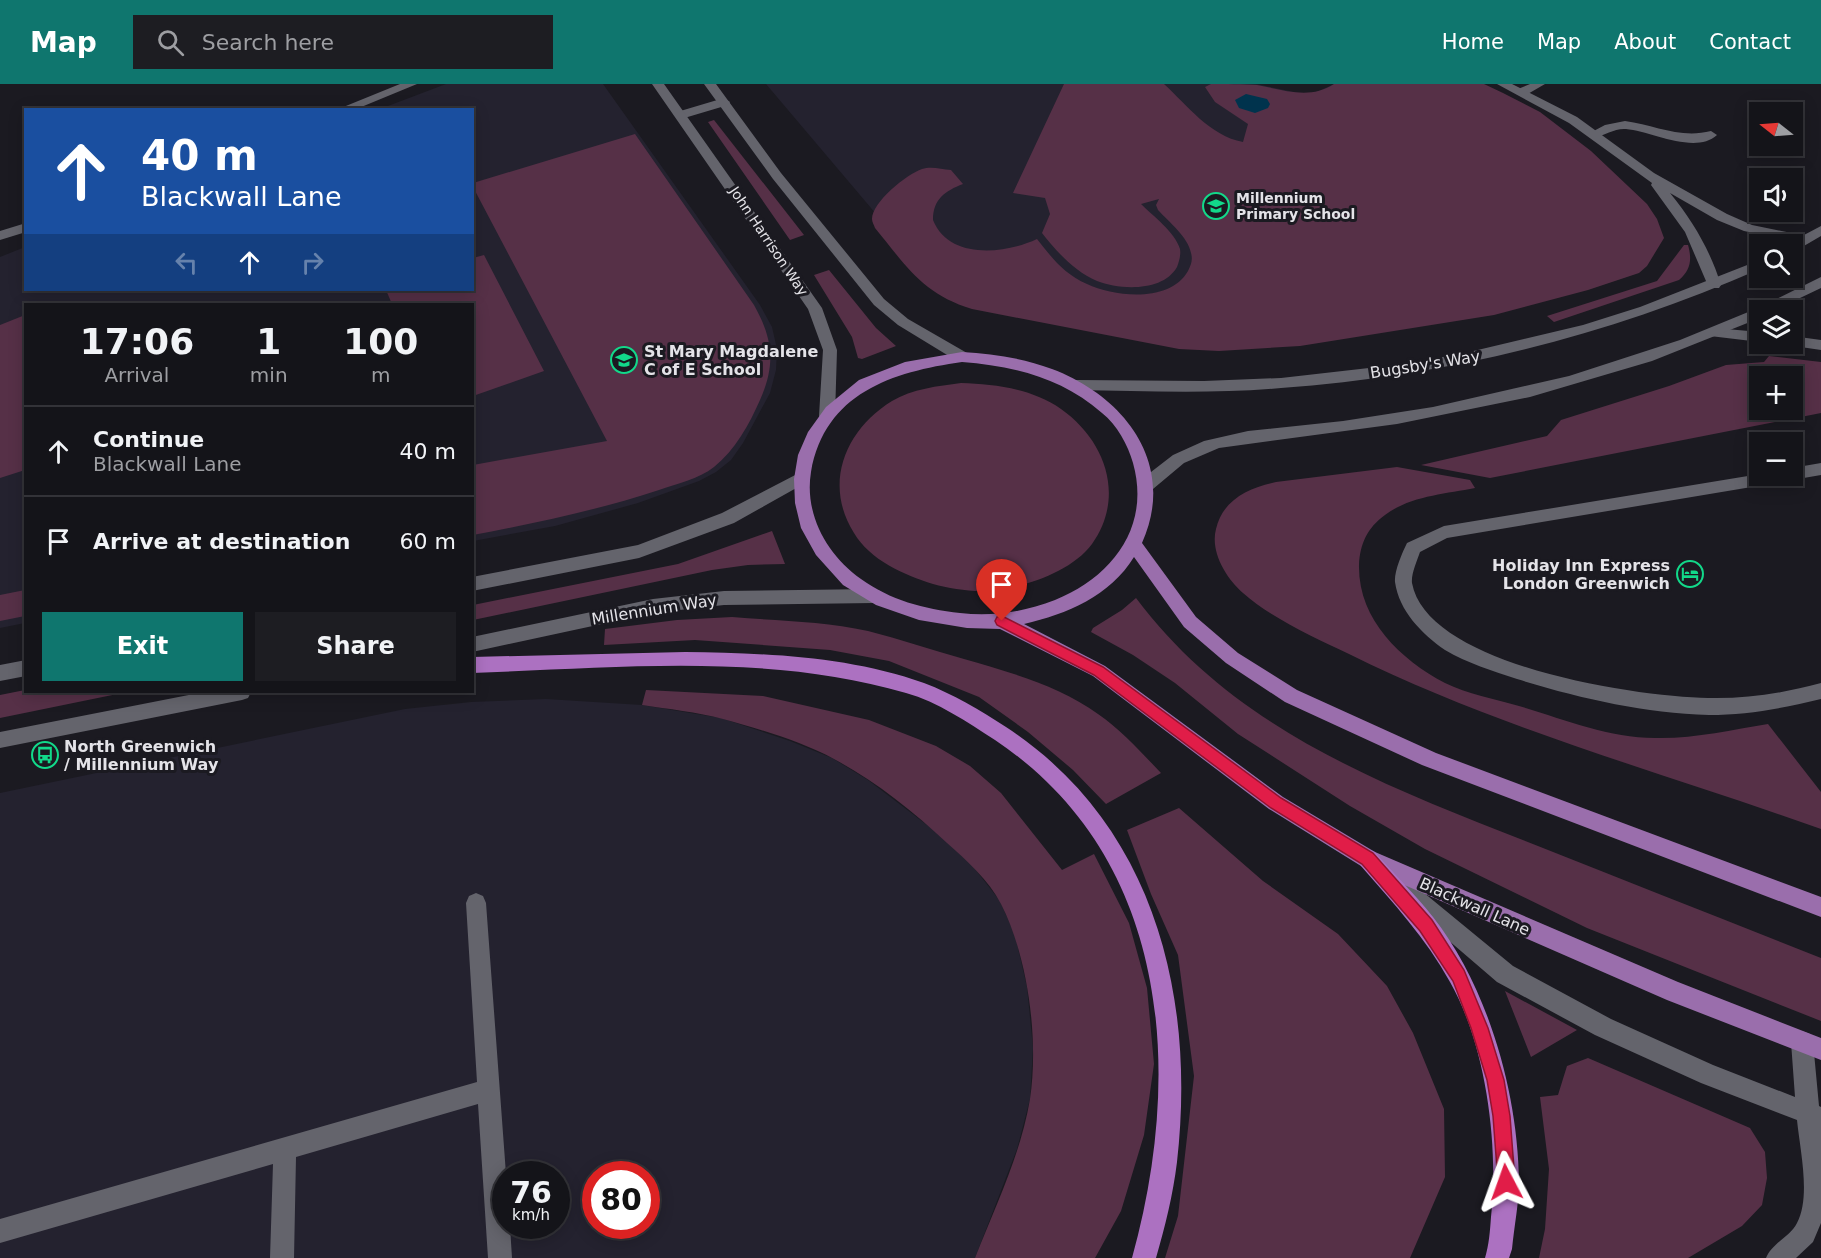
<!DOCTYPE html>
<html lang="en">
<head>
<meta charset="utf-8">
<style>
	body { margin:0; font-family:"DejaVu Sans",sans-serif; background:#1d1d22; color:#f1f3f6; height:100vh; display:flex; flex-direction:column; font-size:22px; white-space:nowrap }
	* { box-sizing:border-box; margin:0 }
	p { font-size:20px; color:#9d9ea2 }
	.icon { flex:none; width:33px; height:33px; fill:none; stroke:currentColor; stroke-width:2; stroke-linecap:round; stroke-linejoin:round }
	.map { position:relative; flex:1; overflow:hidden }
	.panel { position:absolute; left:24px; top:219px; width:450px; height:390px; display:flex; flex-direction:column; background:#141419; border-radius:0px; box-shadow:0 3px 15px #0003,0 0 0 2px #333338 }
	.panel>* { flex:none }
	.banner { position:absolute; left:24px; top:24px; width:450px; height:183px; border-radius:0px; box-shadow:0 3px 15px #0003,0 0 0 2px #333338; background:#1a4fa0; color:#fff; overflow:hidden }
	.needle { width:39px; rotate:287deg }
	.controls { position:absolute; left:1749px; top:18px; display:grid; gap:12px }
	.controls a { display:grid; place-items:center; width:54px; height:54px; border-radius:0px; background:#141419; box-shadow:0 3px 15px #0003,0 0 0 2px #333338; font-size:30px }
	.speed { position:absolute; left:492px; top:1077px; display:flex; gap:12px; font-size:30px; font-weight:700; text-align:center }
	.speed>* { display:grid; place-content:center; width:78px; height:78px; border-radius:50%; background:#141419; box-shadow:0 3px 15px #0003,0 0 0 2px #333338; line-height:1 }
	.speed small { font-size:15px; font-weight:400 }
	.speed .limit { border:9px solid #d22; background:#fff; color:#111 }
	.pin { position:absolute; display:grid; place-items:center; width:51px; height:51px; color:#fff; margin:-62px -26px; border-radius:50% 50% 50% 0; rotate:-45deg; box-shadow:0 0 6px #0007 }
	.pin .icon { rotate:45deg }
	.me { position:absolute; width:66px; margin:-33px; rotate:356deg; stroke-linejoin:round; filter:drop-shadow(0 0 4px #0008) }
	.turn { display:flex; align-items:center; gap:21px; height:126px; padding:0 18px; font-size:27px }
	.turn .icon { width:78px; height:78px; stroke-width:2.5 }
	.turn b { display:block; font-size:42px; line-height:51px }
	.lanes { display:flex; align-items:center; height:57px; padding:0 18px; background:#0003; justify-content:center; gap:30px; direction:ltr }
	.lanes .off { opacity:.35 }
	.eta { display:flex; justify-content:space-evenly; align-items:center; height:102px; text-align:center }
	.eta b { font-size:36px; font-weight:700; line-height:42px }
	.cta { display:flex; gap:12px; margin-top:auto; padding:12px 18px }
	.cta a { flex:1; height:69px; border-radius:0px; background:#0f766e; color:#fff; font-size:24px; font-weight:700; line-height:69px; text-align:center }
	.cta a+a { background:#1d1d22; color:#f1f3f6 }
	ul { padding:0; list-style:none }
	li { display:flex; align-items:center; gap:18px; height:90px; padding:0 18px; border-top:2px solid #333338 }
	li div { flex:1 }
	li b { display:block; font-size:22px }
	li em { font-style:normal }
	header { display:flex; align-items:center; gap:36px; box-sizing:border-box; height:84px; padding:0 30px; background:#0f766e; color:#fff }
	header strong { font-size:28px }
	nav { display:flex; gap:33px; margin-inline-start:auto; font-size:21px }
	.search { width:420px; height:54px; background:#1d1d22; display:flex; align-items:center; gap:15px; box-sizing:border-box; padding:0 21px; border-radius:0px; color:#9d9ea2; font-size:22px }
	.map>svg:first-child { display:block }
	.built { fill:#24222f; fill-rule:evenodd }
	.green { fill:#563047; fill-rule:evenodd }
	.water { fill:#00334d }
	.lines { fill:none; stroke-linecap:round; stroke-linejoin:round }
	.service { fill:#64646c; fill-rule:evenodd }
	.minor { fill:#64646c; fill-rule:evenodd }
	.tertiary { fill:#64646c; fill-rule:evenodd }
	.primary { fill:#9a6eac; fill-rule:evenodd }
	.trunk { fill:#ac71c1; fill-rule:evenodd }
	.route { fill:#e11d48; stroke:#92132f; stroke-width:1.5 }
	.labels { text-anchor:middle; stroke-width:6; stroke-linejoin:round; paint-order:stroke }
	.far-poi-label { font-size:14px; font-weight:bold; fill:#e4e3e8; stroke:#1b1a21; text-anchor:start }
	.far-street-label { font-size:14px; fill:#e4e3e8; stroke:#1b1a21 }
	.poi-label { font-size:16px; font-weight:bold; fill:#e4e3e8; stroke:#1b1a21; text-anchor:start }
	.street-label { font-size:16px; fill:#e4e3e8; stroke:#1b1a21 }
</style>
</head>
<body>
<header>
<strong>Map</strong>
<div class="search"><svg class="icon" aria-label="search" viewBox="0 0 24 24"><circle cx="10" cy="10" r="6"/><path d="M15 15l6 6"/></svg>Search here</div>
<nav><a>Home</a><a>Map</a><a>About</a><a>Contact</a></nav>
</header>
<div class="map">
<svg width="1821" height="1174" viewBox="0 0 1821 1174">
	<rect width="100%" height="100%" fill="#1b1a21"/>
	<!-- built -->
	<path class="built" d="M 446,0 L 603,0 L 760,221 L 772,243 L 777,265 L 776,286 L 770,309 L 743,359 L 731,376 L 716,388 L 699,397 L 638,419 L 555,442 L 473,457 L 472,220 L 26,220 L 25,539 L 0,544 L 0,173 L 25,163 L 26,206 L 472,206 L 472,26 L 380,25 Z
		M 766,0 L 1256,0 L 1299,9 L 1314,9 L 1334,0 L 1563,109 L 1123,217 L 882,137 Z
		M 546,615 L 642,621 L 721,634 L 790,657 L 832,674 L 868,696 L 931,744 L 971,780 L 1000,817 L 1015,851 L 1027,903 L 1033,964 L 1030,1015 L 1017,1065 L 975,1174 L 0,1174 L 0,709 L 405,625 L 471,618 ZM 506,1090 L 556,1090 L 556,1142 L 506,1142 ZM 596,1090 L 646,1090 L 646,1142 L 596,1142 Z"/>
	<!-- green -->
	<path class="green" d="M 1064,0 L 1164,0 C 1187,21 1210,52 1243,58 L 1248,40 L 1215,18 L 1205,3 L 1211,0 C 1225,0 1243,0 1257,1 C 1284,6 1310,16 1334,0 L 1484,0 L 1503,9 L 1540,28 L 1591,67 L 1647,120 L 1657,135 L 1664,154 L 1647,182 L 1639,189 L 1588,206 L 1494,231 L 1300,262 L 1219,267 L 1179,265 L 972,225 C 923,210 907,183 875,144 C 874,141 872,138 872,135 C 872,118 907,90 922,85 C 931,82 941,85 951,86 L 963,100 C 945,107 933,115 933,136 C 949,176 1005,170 1037,155 C 1052,174 1064,190 1087,200 C 1115,213 1170,219 1188,187 C 1191,181 1193,176 1191,169 C 1188,153 1169,138 1158,126 L 1156,121 L 1159,115 L 1141,120 C 1153,132 1175,148 1180,165 C 1181,171 1179,178 1177,183 C 1163,208 1120,206 1097,197 C 1074,187 1057,168 1042,149 L 1050,130 L 1045,114 L 1013,109 Z
		M 714,36 L 804,151 L 790,156 L 708,38 Z
		M 635,50 L 754,221 C 773,255 776,280 760,316 C 749,341 735,366 714,383 C 699,395 676,400 659,406 C 598,426 536,439 473,451 L 473,381 L 607,357 L 473,103 L 473,99 Z
		M 1684,161 L 1688,161 C 1692,175 1691,186 1679,196 L 1554,238 L 1547,232 L 1657,197 Z
		M 484,171 L 544,287 L 473,312 L 472,220 L 392,220 L 386,206 L 472,206 L 473,174 Z
		M 829,186 L 876,244 L 896,262 L 862,275 L 858,274 L 852,253 L 814,191 Z
		M 25,231 L 25,386 L 0,394 L 0,241 Z
		M 1769,272 L 1821,278 L 1821,329 L 1490,394 L 1421,381 L 1547,352 L 1561,336 L 1669,302 L 1726,281 L 1764,278 ZM 1760,292 L 1792,292 L 1792,326 L 1760,326 Z
		M 961,299 C 995,300 1033,305 1061,325 C 1105,356 1126,412 1092,460 C 1072,487 1028,502 996,506 C 976,509 952,505 933,500 C 904,491 870,476 854,449 C 823,400 845,346 892,317 C 912,305 938,302 961,299 Z
		M 1397,383 L 1470,396 L 1475,404 C 1445,410 1410,412 1385,431 C 1367,444 1360,460 1359,481 C 1358,535 1400,575 1445,599 C 1467,610 1495,615 1519,622 C 1563,635 1608,654 1655,654 C 1693,655 1731,646 1768,640 L 1821,708 L 1821,745 C 1664,689 1498,644 1349,570 C 1315,554 1271,534 1243,509 C 1226,494 1210,468 1216,445 C 1223,415 1249,404 1276,398 Z
		M 772,447 L 785,480 L 748,481 L 712,486 L 473,536 L 473,521 L 678,480 Z
		M 25,506 L 25,532 L 0,537 L 0,511 Z
		M 1136,514 C 1237,649 1391,704 1543,764 C 1636,801 1728,837 1821,874 L 1821,937 L 1587,844 L 1425,765 L 1350,722 L 1238,650 L 1175,599 L 1133,571 L 1091,548 L 1093,544 L 1122,526 Z
		M 732,533 C 777,537 824,537 868,547 C 900,555 932,566 964,575 C 1009,588 1060,602 1098,630 C 1121,646 1141,668 1161,689 L 1106,720 L 1073,686 L 1028,648 L 979,613 L 889,577 L 830,566 L 695,556 L 604,561 L 605,545 L 677,536 Z
		M 25,606 L 26,608 L 127,608 L 0,634 L 0,611 Z
		M 646,606 L 763,612 L 869,636 L 936,662 L 970,682 L 1001,709 L 1062,786 L 1094,770 L 1129,839 L 1147,904 L 1154,980 L 1144,1051 L 1121,1127 L 1095,1174 L 975,1174 C 995,1123 1021,1070 1030,1015 C 1039,955 1028,873 1001,820 C 989,796 966,776 947,759 C 913,727 875,697 834,675 C 800,657 759,645 723,635 C 697,628 668,625 642,621 Z
		M 1179,724 L 1263,797 L 1338,850 L 1387,902 L 1413,949 L 1444,1025 L 1445,1093 L 1410,1174 L 1165,1174 L 1178,1132 L 1194,992 L 1178,871 L 1151,810 L 1127,746 Z
		M 1505,907 L 1577,946 L 1531,973 Z
		M 1588,974 L 1750,1044 L 1765,1068 L 1767,1094 L 1762,1121 L 1742,1142 L 1688,1174 L 1539,1174 L 1545,1145 L 1549,1085 L 1540,1013 L 1558,1011 L 1567,982 Z"/>
	<!-- water -->
	<path class="water" d="M 1246,10 L 1267,15 L 1270,20 L 1268,24 L 1255,29 L 1239,24 L 1235,16 Z"/>
	<g class="lines">
		<!-- service -->
		<path class="service" d="M 1530,0 L 1545,0 L 1526,11 L 1518,11 L 1518,5 Z
			M 724,14 L 730,18 L 728,21 L 681,35 L 675,31 L 677,28 Z
			M 1625,37 C 1655,41 1680,55 1711,47 L 1717,51 C 1695,71 1651,47 1626,45 C 1615,44 1605,51 1594,54 L 1588,50 L 1605,41 Z
			M 1715,244 L 1760,248 L 1760,258 L 1710,252 L 1708,249 Z
			M 1792,252 L 1821,256 L 1821,266 L 1787,261 L 1792,260 Z
			M 1821,379 L 1821,391 L 1792,396 L 1788,395 L 1781,398 L 1447,454 L 1420,468 C 1417,477 1411,490 1412,499 C 1427,582 1638,613 1708,614 C 1747,615 1784,609 1821,599 L 1821,615 C 1784,624 1747,631 1709,631 C 1643,629 1579,614 1517,595 C 1493,587 1467,579 1445,566 C 1422,550 1399,527 1395,498 C 1394,488 1402,469 1407,459 L 1444,442 L 1760,390 L 1760,392 L 1792,392 L 1792,384 Z
			M 1405,796 L 1412,799 L 1513,882 L 1611,935 L 1713,981 L 1795,1013 L 1791,958 L 1794,950 L 1802,947 L 1810,950 L 1813,958 L 1819,1022 L 1821,1023 L 1821,1139 L 1813,1158 L 1796,1174 L 1766,1174 C 1772,1159 1790,1153 1797,1139 C 1811,1113 1800,1066 1797,1036 L 1701,999 L 1595,951 L 1497,898 L 1398,813 L 1395,806 L 1398,799 Z
			M 476,809 L 483,812 L 486,819 L 506,1090 L 506,1142 L 510,1142 L 512,1174 L 488,1174 L 478,1020 L 296,1073 L 294,1174 L 270,1174 L 273,1080 L 0,1159 L 0,1135 L 477,998 L 466,819 L 469,812 Z"/>
		<!-- minor -->
		<path class="minor" d="M 400,0 L 417,0 L 354,26 L 336,26 Z
			M 652,0 L 664,0 L 822,224 L 837,266 L 835,332 L 832,336 L 822,336 L 819,332 L 823,266 L 808,225 Z
			M 704,0 L 716,0 L 781,89 L 884,215 L 908,235 L 967,269 L 969,273 L 967,277 L 957,277 L 898,241 L 874,221 L 773,95 Z
			M 1497,0 L 1512,0 L 1577,33 L 1654,89 L 1727,130 L 1752,141 L 1806,152 L 1813,156 L 1806,160 L 1744,147 L 1717,136 L 1670,109 C 1693,137 1710,166 1721,201 L 1719,204 L 1709,204 L 1685,148 L 1651,101 L 1652,99 L 1569,39 Z
			M 26,139 L 26,148 L 0,156 L 0,147 Z"/>
		<!-- tertiary -->
		<path class="tertiary" d="M 1821,142 L 1821,152 L 1797,166 L 1792,167 L 1792,160 L 1787,160 Z
			M 1760,176 L 1760,185 C 1607,252 1447,292 1281,304 C 1213,310 1144,307 1076,306 L 1069,301 L 1076,296 L 1204,297 L 1281,294 L 1404,280 L 1465,269 L 1583,241 L 1640,223 Z
			M 1821,193 L 1821,204 L 1775,226 L 1760,226 L 1760,234 L 1652,277 L 1530,313 L 1397,340 L 1219,364 L 1184,379 L 1153,405 L 1141,405 L 1139,401 L 1151,388 L 1173,371 L 1204,357 L 1248,347 L 1343,337 L 1433,323 L 1569,292 L 1680,256 L 1758,224 Z
			M 801,388 L 807,390 L 809,394 L 807,398 L 734,439 L 639,474 L 472,507 L 472,493 L 638,461 L 722,429 Z
			M 874,505 L 880,507 L 883,512 L 880,517 L 874,519 L 724,521 L 653,529 L 472,568 L 472,553 L 653,515 L 724,507 Z
			M 26,576 L 26,592 L 0,597 L 0,581 Z
			M 204,608 L 251,608 L 248,614 L 242,616 L 0,664 L 0,648 Z"/>
		<!-- primary -->
		<path class="primary" d="M 962,268 C 993,270 1023,274 1052,285 C 1126,313 1177,381 1142,459 L 1196,533 L 1238,569 L 1297,606 L 1436,669 L 1821,813 L 1821,833 L 1422,681 L 1285,618 L 1226,579 L 1184,543 L 1134,473 C 1110,512 1067,530 1024,540 L 1105,582 L 1283,713 L 1375,768 L 1678,898 L 1821,954 L 1821,976 L 1667,916 L 1361,782 L 1269,725 L 1093,592 L 1000,545 L 967,544 L 919,536 L 876,521 L 843,501 L 816,471 L 801,444 L 795,419 L 794,395 L 798,371 L 808,348 L 826,323 L 859,296 L 905,278 ZM 962,278 C 1014,282 1062,294 1102,329 C 1117,341 1128,361 1133,379 C 1151,443 1112,493 1055,516 C 1024,528 992,533 960,529 C 924,525 890,516 861,495 C 827,471 804,430 811,388 C 825,309 892,288 962,278 Z"/>
		<!-- trunk -->
		<path class="trunk" d="M 685,568 C 764,569 848,572 924,599 C 953,610 980,626 1006,643 C 1154,740 1196,911 1177,1078 C 1173,1111 1165,1143 1156,1174 L 1132,1174 C 1184,987 1170,773 995,656 C 967,638 938,618 906,609 C 767,568 615,584 472,589 L 472,573 Z
			M 1368,765 L 1375,768 C 1394,790 1415,810 1433,833 C 1488,903 1518,1009 1519,1097 C 1519,1119 1514,1143 1512,1165 L 1509,1174 L 1485,1174 C 1489,1161 1490,1147 1491,1133 C 1499,1062 1486,961 1450,898 C 1426,854 1393,819 1361,782 L 1358,775 L 1361,768 Z"/>
	</g>
	<!-- route -->
	<path class="route" d="M 1002,532 L 1103,583 L 1281,714 L 1373,769 L 1432,836 L 1464,886 L 1488,944 L 1504,996 L 1510,1032 L 1515,1098 L 1513,1105 L 1506,1107 L 1500,1105 L 1498,1098 L 1493,1032 L 1487,996 L 1471,944 L 1453,897 L 1420,847 L 1362,780 L 1271,724 L 1094,591 L 997,541 L 995,537 L 997,533 Z"/>
	<!-- icons -->
	<defs>
		<symbol id="school-ring" viewBox="-11 -11 22 22"><circle r="9.5" fill="#1b1a21" stroke="#12d98a" stroke-width="1.5"/><path d="M0-5L7-2L0 1L-7-2ZM-4 1L0 2.5L4 1V4Q0 6-4 4Z" fill="#12d98a"/></symbol>
		<symbol id="hotel-ring" viewBox="-11 -11 22 22"><circle r="9.5" fill="#1b1a21" stroke="#12d98a" stroke-width="1.5"/><path d="M-6-4.5h1.5V1H6V5H4.5V3h-9V5H-6ZM-4 0a1.8 1.8 0 1 1 3.6 0ZM.5 0V-2.5h3Q6-2.5 6 0Z" fill="#12d98a"/></symbol>
		<symbol id="bus-ring" viewBox="-11 -11 22 22"><circle r="9.5" fill="#1b1a21" stroke="#12d98a" stroke-width="1.5"/><path d="M-5-6H5V4H4V6H2V4H-2V6H-4V4H-5ZM-3.5-4V0h7V-4ZM-3.5 1.2v1.5H-2V1.2ZM2 1.2v1.5H3.5V1.2Z" fill="#12d98a"/></symbol>
	</defs>
	<g fill-rule="evenodd">
		<use href="#school-ring" x="1201" y="107" width="30" height="30"/>
		<use href="#school-ring" x="609" y="261" width="30" height="30"/>
		<use href="#hotel-ring" x="1675" y="475" width="30" height="30"/>
		<use href="#bus-ring" x="30" y="656" width="30" height="30"/>
	</g>
	<g class="labels">
		<!-- far-poi labels -->
		<g class="far-poi-label">
			<text x="1236" y="119">Millennium<tspan x="1236" dy="16">Primary School</tspan></text>
		</g>
		<!-- far-street labels -->
		<g class="far-street-label">
			<text transform="translate(769 157) rotate(56)" y="5">John Harrison Way</text>
		</g>
		<!-- poi labels -->
		<g class="poi-label">
			<text x="644" y="273">St Mary Magdalene<tspan x="644" dy="18">C of E School</tspan></text>
			<text x="1670" y="487" text-anchor="end">Holiday Inn Express<tspan x="1670" dy="18">London Greenwich</tspan></text>
			<text x="64" y="668">North Greenwich<tspan x="64" dy="18">/ Millennium Way</tspan></text>
		</g>
		<!-- street labels -->
		<g class="street-label">
			<text transform="translate(1425 280) rotate(-9)" y="6">Bugsby's Way</text>
			<text transform="translate(654 525) rotate(-9)" y="6">Millennium Way</text>
			<text transform="translate(1475 822) rotate(24)" y="6">Blackwall Lane</text>
		</g>
	</g>
</svg>
<div class="controls">
<a><svg class="needle" viewBox="-14 -14 28 28"><path d="M0-13l5 13h-10z" fill="#e53935"/><path d="M0 13l5-13h-10z" fill="#9d9ea2"/></svg></a>
<a><svg class="icon" aria-label="sound" viewBox="0 0 24 24"><path d="M4 9h4l5-4v14l-5-4H4zM17 9q2 3 0 6"/></svg></a>
<a><svg class="icon" aria-label="search" viewBox="0 0 24 24"><circle cx="10" cy="10" r="6"/><path d="M15 15l6 6"/></svg></a>
<a><svg class="icon" aria-label="layers" viewBox="0 0 24 24"><path d="M12 4l9 5-9 5-9-5zM3 14l9 5 9-5"/></svg></a>
<a>+</a>
<a>−</a>
</div>
<div class="speed"><div>76<small>km/h</small></div><div class="limit">80</div></div>
<div class="pin" style="left:1002px;top:537px;background:#d93025"><svg class="icon" aria-label="arrive" viewBox="0 0 24 24"><path d="M6 21V4h12l-3 4 3 4H6"/></svg></div>
<svg class="me" style="left:1506px;top:1098px" viewBox="-20 -20 40 40"><path d="M0-17L14 15 0 8-14 15z" fill="#e11d48" stroke="#fff" stroke-width="4"/></svg>
<div class="banner">
<div class="turn"><svg class="icon" aria-label="ahead" viewBox="0 0 24 24"><path d="M12 20V5M6 11l6-6 6 6"/></svg><div><b>40 m</b>Blackwall Lane</div></div>
<div class="lanes"><svg class="icon off" aria-label="left" viewBox="0 0 24 24"><path d="M17 20v-9H6M10 6l-5 5 5 5"/></svg><svg class="icon" aria-label="ahead" viewBox="0 0 24 24"><path d="M12 20V5M6 11l6-6 6 6"/></svg><svg class="icon off" aria-label="right" viewBox="0 0 24 24"><path d="M7 20v-9h11M14 6l5 5-5 5"/></svg></div>
</div>
<section class="panel">
<div class="eta">
<div><b>17:06</b><p>Arrival</p></div>
<div><b>1</b><p>min</p></div>
<div><b>100</b><p>m</p></div>
</div>
<ul>
<li><svg class="icon" aria-label="ahead" viewBox="0 0 24 24"><path d="M12 20V5M6 11l6-6 6 6"/></svg><div><b>Continue</b><p>Blackwall Lane</p></div><em>40 m</em></li>
<li><svg class="icon" aria-label="arrive" viewBox="0 0 24 24"><path d="M6 21V4h12l-3 4 3 4H6"/></svg><div><b>Arrive at destination</b></div><em>60 m</em></li>
</ul>
<div class="cta"><a>Exit</a><a>Share</a></div>
</section>
</div>
</body>
</html>
